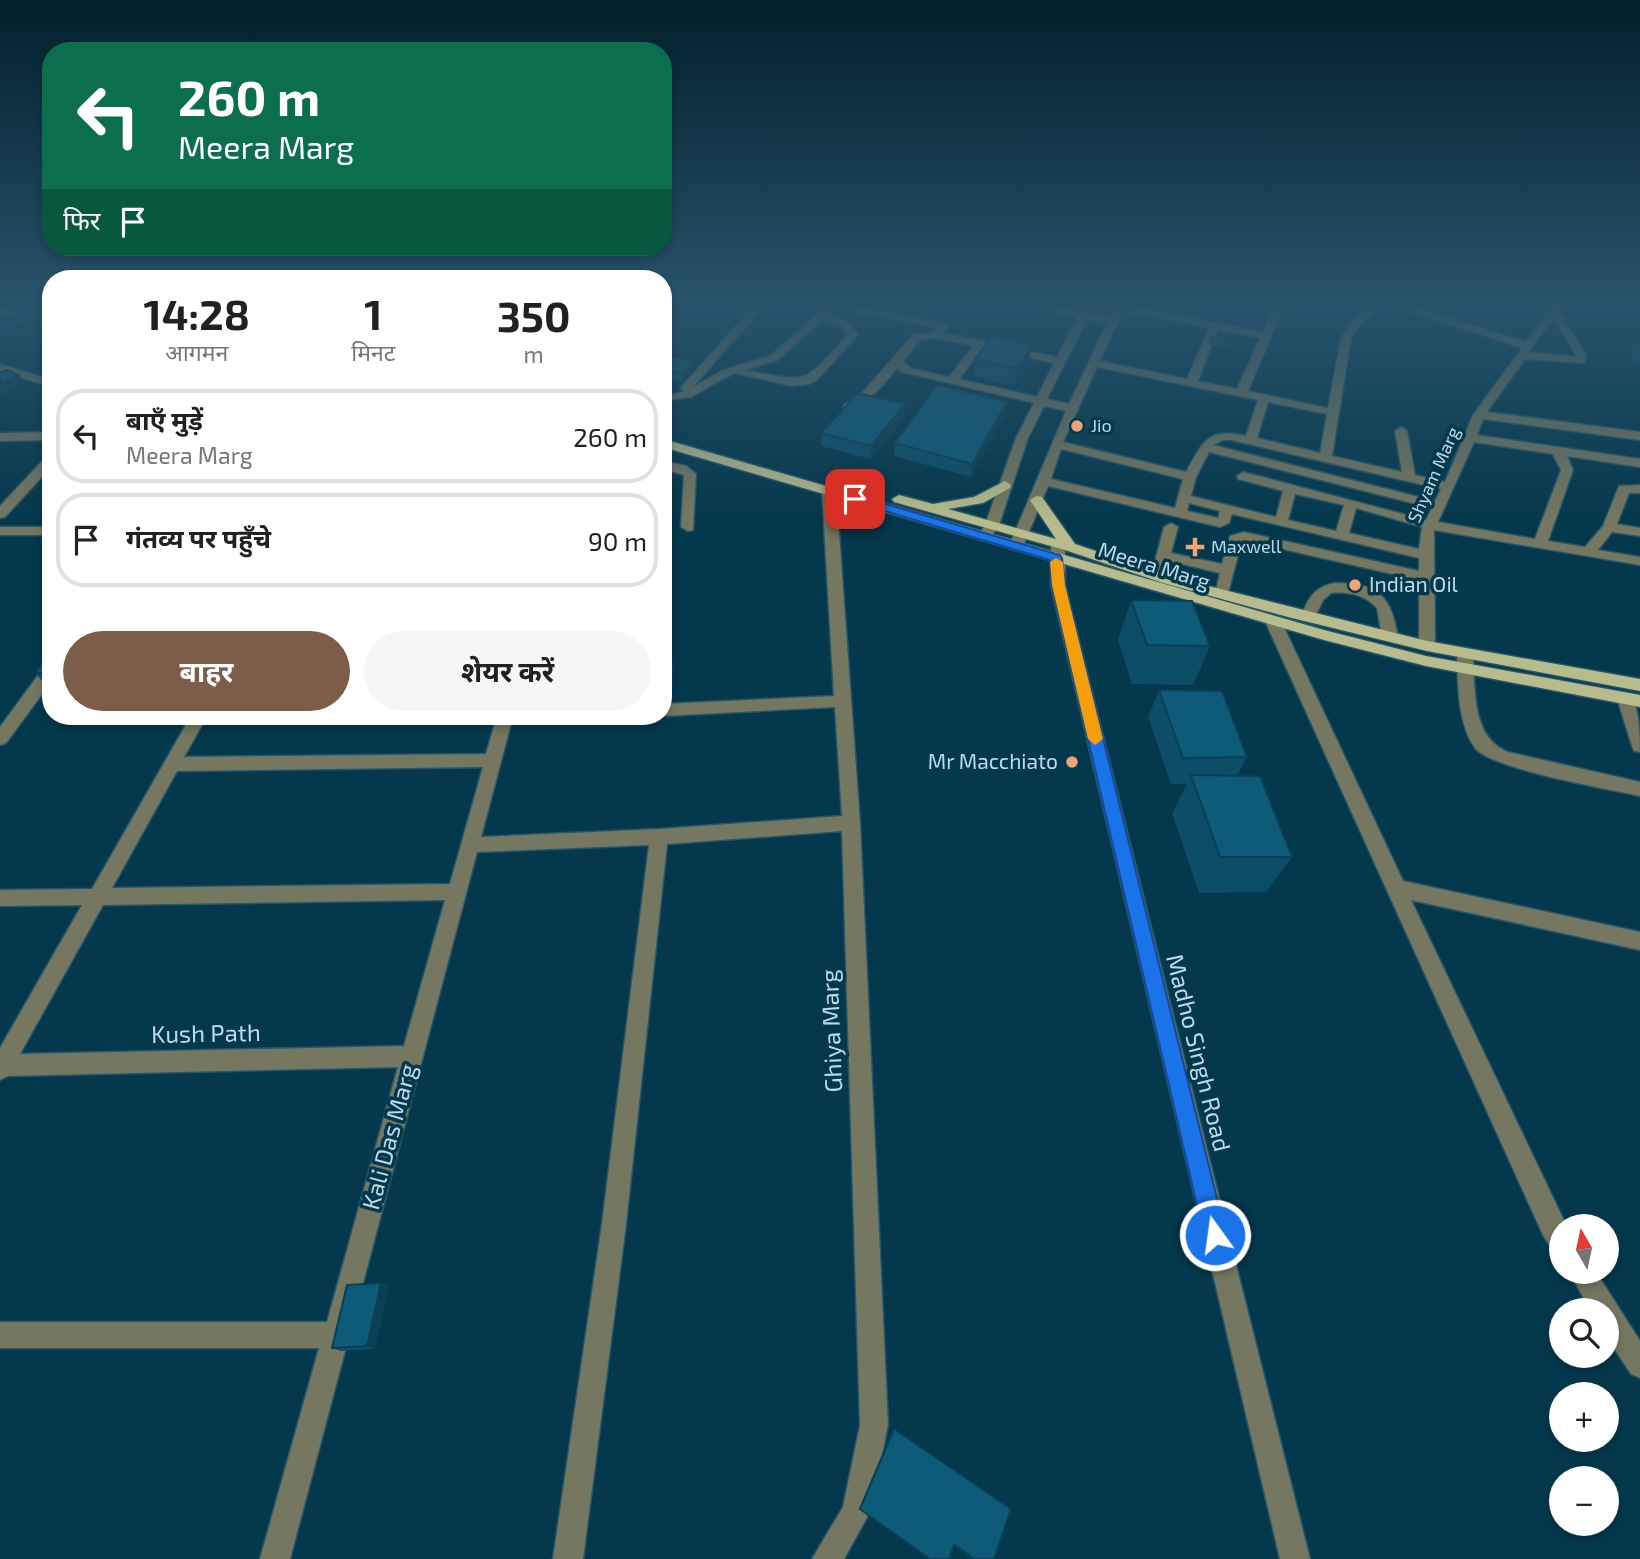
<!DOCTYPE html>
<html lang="hi">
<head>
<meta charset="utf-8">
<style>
	body { margin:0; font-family:"Exo 2","Noto Sans Devanagari",sans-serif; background:#f6f6f6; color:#202124; height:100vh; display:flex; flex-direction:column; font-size:26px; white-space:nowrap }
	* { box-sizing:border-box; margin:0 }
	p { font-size:23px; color:#757577 }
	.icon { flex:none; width:38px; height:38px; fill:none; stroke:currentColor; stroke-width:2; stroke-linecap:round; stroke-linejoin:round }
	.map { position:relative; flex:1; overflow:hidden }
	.drawer { position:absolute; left:42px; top:270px; width:630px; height:455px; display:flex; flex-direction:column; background:#fff; border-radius:28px; box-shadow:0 4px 10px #0003 }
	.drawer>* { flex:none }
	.guide { position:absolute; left:42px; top:42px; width:630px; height:214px; border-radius:28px; box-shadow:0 4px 10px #0003; background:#0b6e4f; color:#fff; overflow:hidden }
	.needle { width:46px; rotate:351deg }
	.controls { position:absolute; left:1549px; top:1214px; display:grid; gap:14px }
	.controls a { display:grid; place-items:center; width:70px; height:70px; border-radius:50%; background:#fff; box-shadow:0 4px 10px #0003; font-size:35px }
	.pin { position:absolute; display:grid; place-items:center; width:60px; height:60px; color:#fff; margin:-30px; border-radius:14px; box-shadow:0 4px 10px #0006 }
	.me { position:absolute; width:77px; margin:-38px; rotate:346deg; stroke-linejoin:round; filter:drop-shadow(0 0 5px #0008) }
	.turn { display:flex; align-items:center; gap:24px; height:147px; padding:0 21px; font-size:32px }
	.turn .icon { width:91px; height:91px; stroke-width:2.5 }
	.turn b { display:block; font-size:49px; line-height:60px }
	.then { display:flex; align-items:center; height:66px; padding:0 21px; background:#0003; gap:14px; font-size:26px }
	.eta { display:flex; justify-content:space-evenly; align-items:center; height:119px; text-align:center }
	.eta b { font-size:42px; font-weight:700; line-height:49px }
	.button { display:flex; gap:14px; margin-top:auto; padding:14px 21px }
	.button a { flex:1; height:80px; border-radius:42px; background:#7d5c49; color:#fff; font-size:28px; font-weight:700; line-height:80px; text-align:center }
	.button a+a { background:#f6f6f6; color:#202124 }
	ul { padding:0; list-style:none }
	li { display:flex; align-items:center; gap:21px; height:94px; margin:0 14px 10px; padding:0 7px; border:4px solid #e0e0e0; border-radius:28px }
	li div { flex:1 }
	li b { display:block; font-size:26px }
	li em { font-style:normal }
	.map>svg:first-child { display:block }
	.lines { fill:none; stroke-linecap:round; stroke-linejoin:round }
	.minor-casing { stroke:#255568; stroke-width:3 }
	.major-casing { stroke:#255568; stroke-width:3 }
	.minor { fill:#767760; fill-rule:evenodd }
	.major { fill:#b8bb8b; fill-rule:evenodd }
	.wall { fill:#0c4e68 }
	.shaded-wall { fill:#0a4055 }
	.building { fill:#0e5b79; stroke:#0a4055; stroke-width:2 }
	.route { fill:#1a73e8; stroke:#114b97; stroke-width:2 }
	.slow { fill:#f59e0b }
	.poi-dot { fill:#efa376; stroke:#04384c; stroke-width:2.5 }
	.labels { text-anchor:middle; stroke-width:7; stroke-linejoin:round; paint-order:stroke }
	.far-poi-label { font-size:18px; fill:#bcdaea; stroke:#04384c; text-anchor:start }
	.far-street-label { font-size:18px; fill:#bcdaea; stroke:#04384c }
	.street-label { font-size:21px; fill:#bcdaea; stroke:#04384c }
	.poi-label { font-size:21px; fill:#bcdaea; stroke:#04384c; text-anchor:start }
	.near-street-label { font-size:24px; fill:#bcdaea; stroke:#04384c }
</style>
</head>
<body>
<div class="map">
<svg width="1640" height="1559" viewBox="0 0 1640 1559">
	<rect width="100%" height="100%" fill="#04384c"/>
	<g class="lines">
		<defs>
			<path id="minor" d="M 757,302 L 768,302 L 693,387 L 723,370 L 770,356 L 831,302 L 943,323 L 948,326 L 944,333 L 1057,357 L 1077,317 L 1012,302 L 1035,302 L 1080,311 L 1085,302 L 1095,302 L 1089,313 L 1110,317 L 1117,302 L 1127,302 L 1126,305 L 1263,332 L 1276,302 L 1286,302 L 1248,391 L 1328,408 L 1341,338 L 1350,323 L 1373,302 L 1399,302 L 1526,342 L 1555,302 L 1565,302 L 1559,311 L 1586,355 L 1585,363 L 1525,359 L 1487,412 L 1640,432 L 1640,440 L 1483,419 L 1477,435 L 1640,459 L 1640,467 L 1567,456 L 1573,470 L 1548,541 L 1585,547 L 1603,526 L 1619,486 L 1640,485 L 1640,493 L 1629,493 L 1617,524 L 1640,528 L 1640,536 L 1612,532 L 1598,550 L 1640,557 L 1640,565 L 1434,530 L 1435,646 L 1427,651 L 1419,646 L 1419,580 L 1242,540 L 1227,597 L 1217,597 L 1215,594 L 1220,573 L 1169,561 L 1163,579 L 1153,579 L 1151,576 L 1164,527 L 1171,523 L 1178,527 L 1171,553 L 1222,564 L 1230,536 L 1244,532 L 1419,571 L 1419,558 L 1232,514 L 1229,523 L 1220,527 L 1048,486 L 1023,546 L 1016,550 L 1011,549 L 1009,546 L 1066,411 L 1044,406 L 1028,438 L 999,525 L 989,540 L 979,540 L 977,537 L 985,525 L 1016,438 L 1034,403 L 902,372 L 897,368 C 885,382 864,412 844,409 L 844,405 L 862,393 L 913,335 L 934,332 L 937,328 L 836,308 L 828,315 L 848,322 L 858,335 L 817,380 L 809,384 L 793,386 L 734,373 L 691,397 L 668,400 L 668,396 L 685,391 L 680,388 L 682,386 ZM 1383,303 L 1522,348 L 1473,415 L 1445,482 L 1415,475 L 1407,431 L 1401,427 L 1395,431 L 1402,472 L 1332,456 L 1351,338 L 1358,327 ZM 1123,311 L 1209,328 L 1187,379 L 1100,361 ZM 1553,318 L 1576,355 L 1576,357 L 1529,352 ZM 1087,319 L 1107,323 L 1069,404 L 1047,399 ZM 823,320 L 841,326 L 848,335 C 801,384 812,383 745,370 L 778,360 ZM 1218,330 L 1260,338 L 1237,389 L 1198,381 ZM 937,338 L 973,346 L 949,377 L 910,368 L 903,362 L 920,340 ZM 983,348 L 1054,363 L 1037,397 L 959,379 ZM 1097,367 L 1258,400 L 1246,436 C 1207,427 1203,442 1186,472 L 1063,442 ZM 1268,402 L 1327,414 L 1320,453 L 1257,438 ZM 1231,440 L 1441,489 L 1435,501 L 1213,445 L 1223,440 ZM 1474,442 L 1553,454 L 1561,470 L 1535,539 L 1438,522 ZM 1061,449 L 1183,479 L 1175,508 L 1051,479 ZM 1209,452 L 1432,508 L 1426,520 L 1243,472 L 1237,476 L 1238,479 L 1283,491 L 1276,517 L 1191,496 L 1196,477 ZM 1295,494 L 1344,505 L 1336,531 L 1288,520 ZM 1189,503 L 1220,511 L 1218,518 L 1187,511 ZM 1356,508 L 1422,527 L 1419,549 L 1349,533 Z
				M 0,306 L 51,322 L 51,328 L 0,312 Z
				M 0,364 L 51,380 L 51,387 L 0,371 Z
				M 51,432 L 51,440 L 0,441 L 0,433 Z
				M 51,455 L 51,467 L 5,517 L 0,518 L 0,506 L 47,456 Z
				M 663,461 L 686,466 L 696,474 L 693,530 L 688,531 L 681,527 L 684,475 L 663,469 Z
				M 829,487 L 836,491 L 860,823 L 888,1425 L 870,1512 L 844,1559 L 812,1559 L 843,1507 L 860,1425 L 842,831 L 667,844 L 626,1224 L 583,1559 L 553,1559 L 602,1224 L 649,845 L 477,852 L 290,1559 L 260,1559 L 319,1348 L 0,1348 L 0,1322 L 327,1322 L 398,1067 L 8,1076 L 0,1080 L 0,1048 L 82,905 L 0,906 L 0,890 L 92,889 L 191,716 L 207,716 L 184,757 L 486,754 L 497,716 L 513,716 L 481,837 L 659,829 L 842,816 L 835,707 L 663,716 L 662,716 L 663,704 L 834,696 L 822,491 ZM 483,767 L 450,884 L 112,888 L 177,771 ZM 445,900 L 404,1046 L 20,1054 L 103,905 Z
				M 0,527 L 51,527 L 51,535 L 0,535 Z
				M 1058,541 L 1065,545 L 1065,585 L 1310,1559 L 1280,1559 L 1051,585 L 1051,545 Z
				M 1335,583 C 1379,583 1391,596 1398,637 L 1395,641 L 1390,642 L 1382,637 L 1377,608 C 1365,595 1348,591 1331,593 L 1323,600 L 1313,621 L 1303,621 L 1301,617 C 1308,598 1314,587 1335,583 Z
				M 1273,616 L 1281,621 L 1403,881 L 1640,932 L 1640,950 L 1411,900 L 1567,1227 L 1561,1227 L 1561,1252 L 1552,1249 L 1543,1235 L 1265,621 Z
				M 1465,648 L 1473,653 C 1475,688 1471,737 1508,752 L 1640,782 L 1640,796 C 1609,789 1491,769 1475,748 C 1457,722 1458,683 1457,653 Z
				M 51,665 L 51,682 L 6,743 L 0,745 L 0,727 L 45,666 Z
				M 1625,692 C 1640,698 1640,736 1640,752 L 1634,751 L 1632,746 L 1617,698 Z
				M 1569,1272 L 1596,1272 L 1640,1341 L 1640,1378 L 1631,1374 L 1606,1336 L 1606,1311 L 1591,1311 Z"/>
			<path id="major" d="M 663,439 L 1324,630 L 1426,656 L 1640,695 L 1640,707 L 1426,666 L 1324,640 L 663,447 Z
				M 1005,481 L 1011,485 L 1010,488 L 983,503 L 948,509 L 1056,539 L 1030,500 L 1037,496 L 1042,497 L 1075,544 L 1173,577 L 1427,641 L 1640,679 L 1640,691 L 1427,651 L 1288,617 L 1163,583 L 1065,550 L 894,502 L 892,499 L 899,495 L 933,504 L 974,497 Z"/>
		</defs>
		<!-- minor casing -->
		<use href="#minor" class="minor-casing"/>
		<!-- major casing -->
		<use href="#major" class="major-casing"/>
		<!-- minor -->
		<use href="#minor" class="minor"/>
		<!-- major -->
		<use href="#major" class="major"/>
	</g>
	<!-- wall -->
	<path class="wall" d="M 37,317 L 42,326 L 16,338 L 0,332 L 0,322 Z
		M 1210,340 L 1234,343 L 1231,350 L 1209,345 Z
		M 1635,344 L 1640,344 L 1640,364 L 1635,363 L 1629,352 Z
		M 1032,345 L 1028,362 L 1014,386 L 973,376 L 975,359 Z
		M 663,365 L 693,369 L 683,382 L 663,378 Z
		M 1005,415 L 971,477 L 894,456 L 895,443 Z
		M 904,417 L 871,459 L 821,446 L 821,433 Z
		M 1131,600 L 1210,646 L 1193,685 L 1132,684 L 1118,640 Z
		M 51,651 L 51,686 L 47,686 L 35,673 Z
		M 663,654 L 671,654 L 674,668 L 671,699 L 663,699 Z
		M 1159,690 L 1247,757 L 1237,776 L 1292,857 L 1266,892 L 1199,893 L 1172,813 L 1187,784 L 1171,784 L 1148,717 Z
		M 413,716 L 460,716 L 457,725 L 417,725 Z
		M 381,1283 L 389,1287 L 375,1349 L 341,1351 L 332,1348 Z
		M 894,1429 L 994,1559 L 972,1559 L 954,1546 L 949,1559 L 929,1559 L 859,1509 L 892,1431 Z"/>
	<!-- shaded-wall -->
	<path class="shaded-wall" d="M 37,317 L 42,326 L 16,338 L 10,329 Z
		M 1032,345 L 1028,362 L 1014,386 L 1017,368 Z
		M 692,360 L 693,369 L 683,382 L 682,373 Z
		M 19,375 L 25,383 L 0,395 L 0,383 Z
		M 1007,402 L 1005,415 L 971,477 L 972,464 Z
		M 905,404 L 904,417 L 871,459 L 871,446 Z
		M 671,654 L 674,668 L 671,699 L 668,685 Z
		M 452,716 L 460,716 L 457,725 Z
		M 381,1283 L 389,1287 L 375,1349 L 367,1346 Z"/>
	<!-- building -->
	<path class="building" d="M 22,313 L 37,317 L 10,329 L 0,326 L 0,322 Z
		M 991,337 L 1032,345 L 1017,368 L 975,359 Z
		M 1212,337 L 1234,343 L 1233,346 L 1210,340 Z
		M 1635,344 L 1640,344 L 1640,352 Z
		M 670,357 L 692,360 L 682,373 L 663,370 L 663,365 Z
		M 7,370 L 19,375 L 0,383 L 0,373 Z
		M 937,385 L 1007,402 L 972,464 L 895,443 Z
		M 858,393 L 905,404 L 871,446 L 821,433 Z
		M 1131,600 L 1192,601 L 1210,646 L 1147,645 Z
		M 51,651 L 51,673 L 35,673 Z
		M 663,654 L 671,654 L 668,685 L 663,685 Z
		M 1159,690 L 1222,691 L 1247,757 L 1183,758 Z
		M 1191,775 L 1260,776 L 1292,857 L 1220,857 Z
		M 381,1283 L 367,1346 L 332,1348 L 347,1285 Z
		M 894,1429 L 1011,1509 L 994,1559 L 975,1559 L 954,1545 L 949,1559 L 930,1559 L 860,1509 Z"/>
	<!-- sky -->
	<linearGradient id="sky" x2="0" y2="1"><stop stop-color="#021f2a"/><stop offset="0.58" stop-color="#29536c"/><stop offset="1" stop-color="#29536c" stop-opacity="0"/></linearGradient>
	<rect width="1640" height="521" fill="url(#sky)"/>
	<!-- route -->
	<path class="route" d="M 855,495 L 1060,555 L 1062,558 L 1065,585 L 1226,1235 L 1223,1243 L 1215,1246 L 1207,1243 L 1204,1235 L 1052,585 L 1050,560 L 851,501 L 851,496 Z"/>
	<!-- slow -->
	<path class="slow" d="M 1056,558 L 1063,562 L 1065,585 L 1103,739 L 1095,745 L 1088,739 L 1052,585 L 1050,562 Z"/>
	<!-- markers -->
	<g class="poi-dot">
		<circle cx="1077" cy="426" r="7"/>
		<path d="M1191.5 536.5h7v7h7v7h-7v7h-7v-7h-7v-7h7z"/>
		<circle cx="1355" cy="585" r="7"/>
		<circle cx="1072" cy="762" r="7"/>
	</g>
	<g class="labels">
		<!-- far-poi labels -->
		<g class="far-poi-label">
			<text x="1091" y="432">Jio</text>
			<text x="1211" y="553">Maxwell</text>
		</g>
		<!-- far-street labels -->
		<g class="far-street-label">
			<text transform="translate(1434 475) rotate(-66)" y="6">Shyam Marg</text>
		</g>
		<!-- street labels -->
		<g class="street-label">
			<text transform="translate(1154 566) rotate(17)" y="7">Meera Marg</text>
		</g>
		<!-- poi labels -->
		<g class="poi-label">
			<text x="1369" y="592">Indian Oil</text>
			<text x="1058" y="769" text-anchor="end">Mr Macchiato</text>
		</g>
		<!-- near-street labels -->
		<g class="near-street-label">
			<text transform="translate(832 1031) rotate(-92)" y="8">Ghiya Marg</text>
			<text transform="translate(206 1034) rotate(-1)" y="8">Kush Path</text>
			<text transform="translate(1198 1053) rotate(76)" y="8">Madho Singh Road</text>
			<text transform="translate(390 1137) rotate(-75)" y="8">Kali Das Marg</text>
		</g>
	</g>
</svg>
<div class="controls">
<a><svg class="needle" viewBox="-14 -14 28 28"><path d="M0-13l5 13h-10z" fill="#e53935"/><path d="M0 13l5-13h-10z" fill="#757577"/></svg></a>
<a><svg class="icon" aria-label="search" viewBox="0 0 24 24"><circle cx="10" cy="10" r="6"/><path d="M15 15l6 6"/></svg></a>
<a>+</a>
<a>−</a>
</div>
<div class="pin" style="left:855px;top:499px;background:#d93025"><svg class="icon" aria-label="arrive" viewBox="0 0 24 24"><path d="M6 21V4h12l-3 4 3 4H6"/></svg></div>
<svg class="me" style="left:1215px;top:1235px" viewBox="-20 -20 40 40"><circle r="17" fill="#1a73e8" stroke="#fff" stroke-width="3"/><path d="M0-11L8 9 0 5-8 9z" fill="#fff"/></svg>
<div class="guide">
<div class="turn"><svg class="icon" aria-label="left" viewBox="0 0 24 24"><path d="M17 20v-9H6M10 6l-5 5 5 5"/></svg><div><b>260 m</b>Meera Marg</div></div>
<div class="then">फिर<svg class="icon" aria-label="arrive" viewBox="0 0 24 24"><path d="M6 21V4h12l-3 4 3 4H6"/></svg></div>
</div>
<section class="drawer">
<div class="eta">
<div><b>14:28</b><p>आगमन</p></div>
<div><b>1</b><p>मिनट</p></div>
<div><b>350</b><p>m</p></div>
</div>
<ul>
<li><svg class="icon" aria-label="left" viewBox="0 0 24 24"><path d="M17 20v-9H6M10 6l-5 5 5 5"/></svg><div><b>बाएँ मुड़ें</b><p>Meera Marg</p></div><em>260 m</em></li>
<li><svg class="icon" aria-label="arrive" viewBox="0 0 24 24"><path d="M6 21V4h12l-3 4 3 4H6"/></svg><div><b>गंतव्य पर पहुँचे</b></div><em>90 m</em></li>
</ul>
<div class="button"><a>बाहर</a><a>शेयर करें</a></div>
</section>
</div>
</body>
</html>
